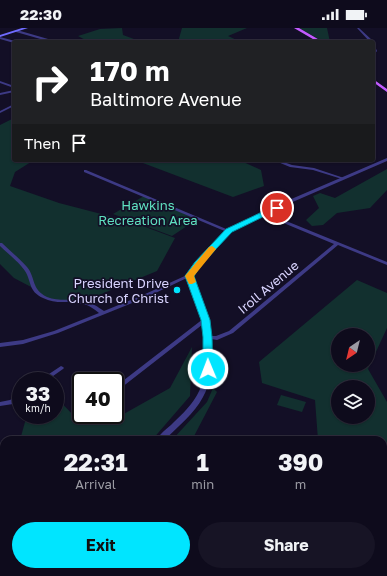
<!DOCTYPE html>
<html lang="en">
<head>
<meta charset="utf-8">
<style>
	body { margin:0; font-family:"Golos Text",sans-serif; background:#171425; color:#f1f3f6; height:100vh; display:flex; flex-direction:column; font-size:15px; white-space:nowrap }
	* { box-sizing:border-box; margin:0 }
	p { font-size:13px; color:#9b9ba3 }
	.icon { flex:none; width:22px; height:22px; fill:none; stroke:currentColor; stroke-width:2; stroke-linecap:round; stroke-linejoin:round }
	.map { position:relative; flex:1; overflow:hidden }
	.drawer { position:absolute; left:0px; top:408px; width:387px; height:140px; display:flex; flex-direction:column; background:#0e0b1c; border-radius:12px 12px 0 0; box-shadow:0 1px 3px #0004,0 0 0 1px #2e2b3b }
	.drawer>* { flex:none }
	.top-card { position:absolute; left:12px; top:12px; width:363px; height:122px; border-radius:4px; box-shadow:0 1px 3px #0004,0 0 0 1px #2e2b3b; background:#202124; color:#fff; overflow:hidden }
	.needle { width:26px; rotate:215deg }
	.buttons { position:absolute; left:331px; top:300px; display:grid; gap:8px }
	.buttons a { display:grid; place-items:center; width:44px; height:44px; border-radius:50%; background:#0e0b1c; box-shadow:0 1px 3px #0004,0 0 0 1px #2e2b3b; font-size:20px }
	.speed { position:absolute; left:12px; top:344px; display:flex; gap:8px; font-size:20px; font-weight:700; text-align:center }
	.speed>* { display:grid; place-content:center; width:52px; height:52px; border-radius:50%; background:#0e0b1c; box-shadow:0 1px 3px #0004,0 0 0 1px #2e2b3b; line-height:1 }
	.speed small { font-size:10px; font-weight:400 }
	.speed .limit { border:2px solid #111; border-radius:6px; background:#fff; color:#111 }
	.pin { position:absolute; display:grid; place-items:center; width:34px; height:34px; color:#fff; margin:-17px; border:2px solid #fff; border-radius:50%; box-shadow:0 1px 4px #0007 }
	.me { position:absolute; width:44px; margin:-22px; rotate:359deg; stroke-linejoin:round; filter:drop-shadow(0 0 3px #0008) }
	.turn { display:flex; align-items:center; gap:14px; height:84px; padding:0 12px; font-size:18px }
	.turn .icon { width:52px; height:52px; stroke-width:2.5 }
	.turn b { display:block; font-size:28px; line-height:34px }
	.then { display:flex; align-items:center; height:38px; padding:0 12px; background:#0003; gap:8px; font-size:15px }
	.eta { display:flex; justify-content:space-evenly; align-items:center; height:68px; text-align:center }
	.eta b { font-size:24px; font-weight:700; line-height:28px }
	.button { display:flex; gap:8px; margin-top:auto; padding:8px 12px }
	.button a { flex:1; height:46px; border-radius:24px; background:#00e5ff; color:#111; font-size:16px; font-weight:700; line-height:46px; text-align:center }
	.button a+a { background:#171425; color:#f1f3f6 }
	.status { display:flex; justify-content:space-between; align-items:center; height:28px; padding:0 20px; background:#0e0b1c; direction:ltr }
	.status svg { height:11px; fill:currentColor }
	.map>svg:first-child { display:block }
	.green { fill:#12302f; fill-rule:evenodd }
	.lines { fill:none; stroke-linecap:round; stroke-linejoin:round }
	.stream { stroke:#0c2248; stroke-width:2 }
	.minor { fill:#3d3a85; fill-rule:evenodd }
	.tertiary { fill:#3d3a85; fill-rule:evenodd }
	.secondary { fill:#6f6bff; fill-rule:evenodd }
	.primary { fill:#c25bff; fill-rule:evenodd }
	.route { fill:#00e5ff; stroke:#0095a6 }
	.slow { fill:#f59e0b }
	.poi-dot { fill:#00e5ff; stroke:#130f26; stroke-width:1.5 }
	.labels { text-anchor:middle; stroke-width:3.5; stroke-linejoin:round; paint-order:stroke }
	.park-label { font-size:13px; fill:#5fe0c0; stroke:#130f26 }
	.poi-label { font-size:13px; fill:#d9d4ff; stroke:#130f26; text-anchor:end }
	.street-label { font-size:13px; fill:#d9d4ff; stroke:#130f26 }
</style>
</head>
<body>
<div class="status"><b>22:30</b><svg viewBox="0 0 49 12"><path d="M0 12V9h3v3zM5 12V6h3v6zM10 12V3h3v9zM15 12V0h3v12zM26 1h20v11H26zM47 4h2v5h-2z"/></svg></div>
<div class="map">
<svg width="387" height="548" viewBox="0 0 387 548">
	<rect width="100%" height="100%" fill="#130f26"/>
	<!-- green -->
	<path class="green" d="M 122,0 L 123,7 L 142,14 L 89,14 L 78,8 L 100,1 Z
		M 182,0 L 247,0 L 228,8 L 241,14 L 178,14 Z
		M 299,0 L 327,0 L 330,14 L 324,14 Z
		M 14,90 L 14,132 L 34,132 L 15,144 L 10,158 L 59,175 L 132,194 L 175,210 L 157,243 L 82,274 L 60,274 L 46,270 L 33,260 L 14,250 L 0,236 L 0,97 Z
		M 135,132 L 239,132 L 261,142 L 264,158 L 233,169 Z
		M 387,141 L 387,162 L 370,180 L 337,185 L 323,197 L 312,198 L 306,192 L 319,180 L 313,168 L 320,165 L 335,170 Z
		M 144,168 L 199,190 L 172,208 L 113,186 Z
		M 357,252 L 387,265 L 387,300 L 368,341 L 387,374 L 387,548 L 266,548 L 269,544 L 383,544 L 383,412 L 318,412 L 315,372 L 262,355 L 259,334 ZM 338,307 L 368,307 L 368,337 L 338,337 ZM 338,359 L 368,359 L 368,389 L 338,389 Z
		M 192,319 L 190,368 L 152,412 L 20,412 L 25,394 L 33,387 L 55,387 L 55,368 L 74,388 L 113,392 L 170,360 Z
		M 213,360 L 217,364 L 192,412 L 172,412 L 207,374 Z
		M 281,367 L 306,374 L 302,384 L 277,377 Z
		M 4,466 L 4,544 L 36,544 L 34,548 L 0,548 L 0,469 Z
		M 54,544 L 132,544 L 130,548 L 52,548 Z"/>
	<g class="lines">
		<!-- stream -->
		<path class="stream" d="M 383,485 L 387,478
			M 371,548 L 372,544"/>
		<!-- minor -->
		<path class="minor" d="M 357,0 L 359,0 L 373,13 L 373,14 L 370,14 Z
			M 17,2 L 55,13 L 55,14 L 51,14 L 16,4 Z
			M 0,9 L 15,13 L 15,14 L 14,14 L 14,15 L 0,11 Z
			M 373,15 L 374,16 L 377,23 L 373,28 L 373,25 L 375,23 L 373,19 Z
			M 0,53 L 14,58 L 14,60 L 0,55 Z
			M 14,62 L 14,64 L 0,67 L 0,65 Z
			M 14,76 L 14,78 L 0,85 L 0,83 Z
			M 273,132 L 278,132 L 292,137 L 314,140 L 344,150 L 342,151 L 313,142 L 290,139 Z
			M 84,142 L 86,142 L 231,203 L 229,204 L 227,204 L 84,144 Z
			M 262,184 L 264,184 L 387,234 L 387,237 L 338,217 L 233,305 L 217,312 L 206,310 L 205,309 L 206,308 L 216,308 L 229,303 L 334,216 L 262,186 Z
			M 0,215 L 2,215 C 10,223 19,230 27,239 C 36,250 31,261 47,269 C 59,274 72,270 84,273 C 91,274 98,279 104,283 L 143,267 L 187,247 L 189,247 L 191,248 L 147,269 L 58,305 L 23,316 L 0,319 L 0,315 L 23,312 L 54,303 L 99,285 C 94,281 89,277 83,276 C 69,272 56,277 43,270 C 28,263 32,254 25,243 C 20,235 7,225 0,218 Z
			M 205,290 L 207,291 L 208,292 L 207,293 L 117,363 L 115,364 L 115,359 L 203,291 Z
			M 61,338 L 63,339 L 64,340 L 63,341 L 46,353 L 39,353 L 40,352 Z
			M 21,366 L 21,371 L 13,376 L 0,378 L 0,374 L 10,372 Z"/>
		<!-- tertiary -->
		<path class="tertiary" d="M 387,130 L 387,133 L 265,186 L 231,204 L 200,236 L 192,248 C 197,260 203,272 207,285 C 213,309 216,347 203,369 C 194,386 178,398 165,412 L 156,412 C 160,406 166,401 171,397 C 179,389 188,381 194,372 C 210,350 207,310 201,285 C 197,272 191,260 186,248 L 196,234 L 227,202 L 261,184 Z
			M 38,544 L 47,544 L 46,548 L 37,548 Z"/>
		<!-- secondary -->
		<path class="secondary" d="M 22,0 L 28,0 L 0,9 L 0,7 Z"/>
		<!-- primary -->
		<path class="primary" d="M 294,0 L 299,0 L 323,14 L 318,14 Z
			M 373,51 L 387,61 L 387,64 L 373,54 Z"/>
	</g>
	<!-- route -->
	<path class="route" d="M 277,177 L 279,178 L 279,181 L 232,204 L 201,237 L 194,248 L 210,292 L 212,309 L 213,341 L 212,344 L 204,344 L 203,341 L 203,309 L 201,292 L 185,248 L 195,234 L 226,201 Z"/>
	<!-- slow -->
	<path class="slow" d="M 212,218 L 216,221 L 194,248 L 196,254 L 192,256 L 189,256 L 185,248 L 209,219 Z"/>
	<!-- markers -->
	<circle class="poi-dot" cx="177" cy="262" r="4"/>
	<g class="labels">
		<!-- park labels -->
		<g class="park-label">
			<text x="148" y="182">Hawkins<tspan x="148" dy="15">Recreation Area</tspan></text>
		</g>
		<!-- poi labels -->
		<g class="poi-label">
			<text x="169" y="260">President Drive<tspan x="169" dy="15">Church of Christ</tspan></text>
		</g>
		<!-- street labels -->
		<g class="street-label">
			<text transform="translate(268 259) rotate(-40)" y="5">Iroll Avenue</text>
		</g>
	</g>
</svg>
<div class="buttons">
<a><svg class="needle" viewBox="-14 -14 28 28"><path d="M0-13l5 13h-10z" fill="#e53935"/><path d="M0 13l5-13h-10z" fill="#9b9ba3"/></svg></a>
<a><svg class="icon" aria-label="layers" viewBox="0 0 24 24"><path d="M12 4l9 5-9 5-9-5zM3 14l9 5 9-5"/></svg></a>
</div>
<div class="speed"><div>33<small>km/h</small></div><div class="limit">40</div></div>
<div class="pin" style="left:277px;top:180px;background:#d93025"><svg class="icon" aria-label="arrive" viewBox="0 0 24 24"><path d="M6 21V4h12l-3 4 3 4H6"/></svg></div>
<svg class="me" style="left:208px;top:341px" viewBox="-20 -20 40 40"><circle r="17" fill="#00e5ff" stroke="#fff" stroke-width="3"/><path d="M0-11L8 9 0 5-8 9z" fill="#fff"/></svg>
<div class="top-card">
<div class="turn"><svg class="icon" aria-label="right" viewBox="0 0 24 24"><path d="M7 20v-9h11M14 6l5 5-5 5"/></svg><div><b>170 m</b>Baltimore Avenue</div></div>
<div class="then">Then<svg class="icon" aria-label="arrive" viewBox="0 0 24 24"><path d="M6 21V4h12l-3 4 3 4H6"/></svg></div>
</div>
<section class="drawer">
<div class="eta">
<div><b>22:31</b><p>Arrival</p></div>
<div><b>1</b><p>min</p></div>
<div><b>390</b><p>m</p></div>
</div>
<div class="button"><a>Exit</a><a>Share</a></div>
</section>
</div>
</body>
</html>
